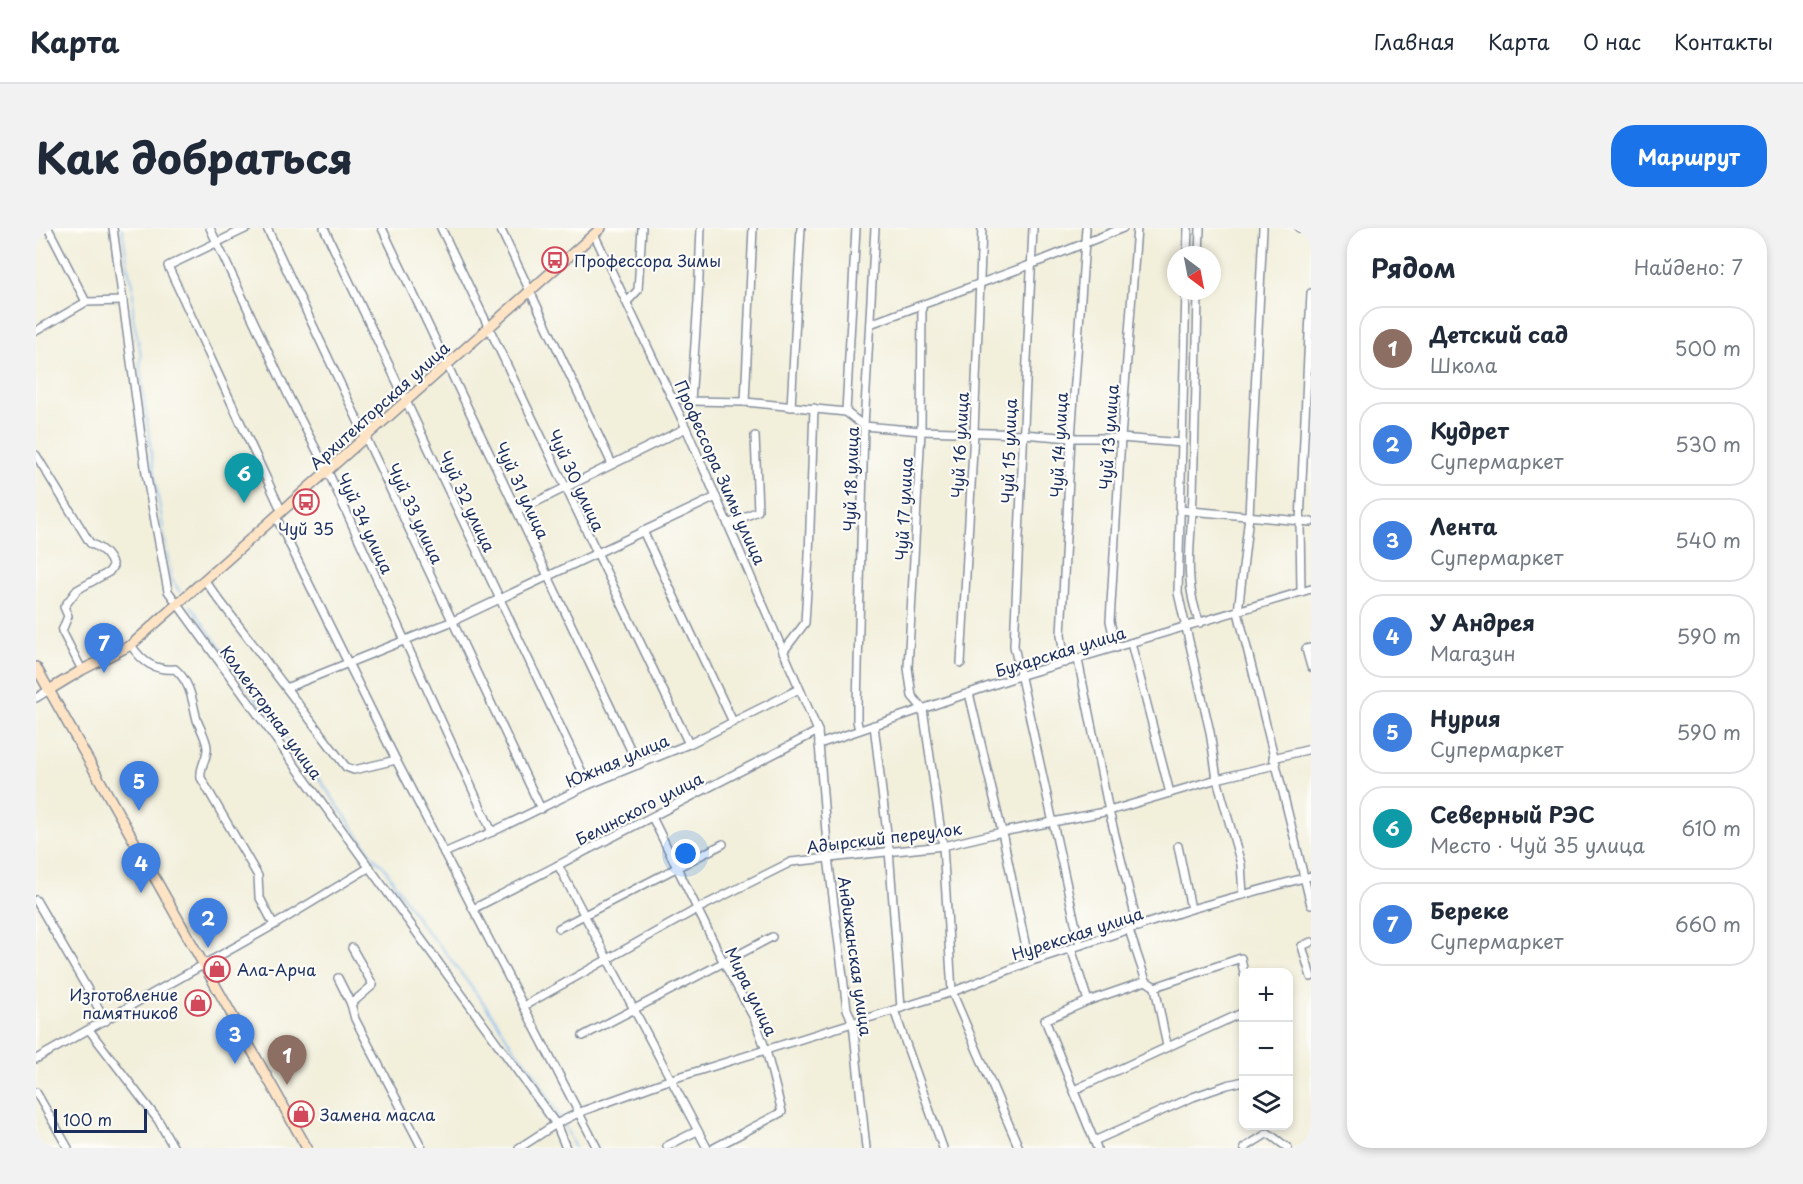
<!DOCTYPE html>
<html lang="ru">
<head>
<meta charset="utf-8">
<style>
	:root { --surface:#fff; --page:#f2f2f3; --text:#1f2937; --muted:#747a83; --line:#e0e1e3; --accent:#1a73e8 }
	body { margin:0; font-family:"Playpen Sans",sans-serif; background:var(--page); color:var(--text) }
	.controls { position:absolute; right:18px; bottom:18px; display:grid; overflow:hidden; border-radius:12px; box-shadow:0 3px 9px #0003 }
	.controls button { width:54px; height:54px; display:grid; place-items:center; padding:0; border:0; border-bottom:2px solid var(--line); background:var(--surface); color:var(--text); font:30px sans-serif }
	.compass { position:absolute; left:1131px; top:18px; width:54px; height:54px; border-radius:50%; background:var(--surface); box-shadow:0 3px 9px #0003; rotate:148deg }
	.scale { position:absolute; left:18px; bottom:15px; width:93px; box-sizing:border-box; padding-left:6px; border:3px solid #1b2f5e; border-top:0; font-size:16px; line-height:21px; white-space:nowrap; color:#1b2f5e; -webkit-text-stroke:4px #fdfcf7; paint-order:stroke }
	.you { position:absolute; left:650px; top:626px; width:21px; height:21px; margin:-15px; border:4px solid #fff; border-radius:50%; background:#1a73e8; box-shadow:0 0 0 9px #1a73e833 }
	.badge { display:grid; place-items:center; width:39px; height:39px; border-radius:50%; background:var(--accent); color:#fff; font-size:20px; font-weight:700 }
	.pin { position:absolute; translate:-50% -50px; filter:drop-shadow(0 2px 3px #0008) }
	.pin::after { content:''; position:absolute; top:32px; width:21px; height:18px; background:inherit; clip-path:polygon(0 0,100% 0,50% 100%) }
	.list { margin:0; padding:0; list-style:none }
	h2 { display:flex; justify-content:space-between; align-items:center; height:78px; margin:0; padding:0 24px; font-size:26px }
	h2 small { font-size:20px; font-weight:400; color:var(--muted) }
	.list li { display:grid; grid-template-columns:39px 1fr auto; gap:18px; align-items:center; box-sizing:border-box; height:84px; margin:0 12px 12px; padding:0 12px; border:2px solid var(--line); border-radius:24px }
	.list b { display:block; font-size:22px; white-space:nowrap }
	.list p { margin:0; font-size:20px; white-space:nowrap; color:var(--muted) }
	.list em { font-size:20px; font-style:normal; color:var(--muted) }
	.icon { flex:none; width:33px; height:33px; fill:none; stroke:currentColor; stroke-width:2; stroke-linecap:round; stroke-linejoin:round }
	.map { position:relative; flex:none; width:1275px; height:920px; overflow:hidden; border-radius:24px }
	header { display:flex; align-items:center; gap:36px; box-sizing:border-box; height:84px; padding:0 30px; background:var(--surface); border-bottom:2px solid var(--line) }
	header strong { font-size:28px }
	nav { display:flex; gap:33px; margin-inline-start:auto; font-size:21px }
	.intro { display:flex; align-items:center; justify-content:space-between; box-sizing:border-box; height:144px; padding:0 36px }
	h1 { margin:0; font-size:42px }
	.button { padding:15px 27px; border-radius:24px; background:var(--accent); color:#fff; font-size:21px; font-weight:700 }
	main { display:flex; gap:36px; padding:0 36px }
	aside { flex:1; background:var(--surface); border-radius:24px; box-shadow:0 3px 9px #0003 }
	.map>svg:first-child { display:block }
</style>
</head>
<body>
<header>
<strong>Карта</strong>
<nav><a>Главная</a><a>Карта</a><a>О нас</a><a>Контакты</a></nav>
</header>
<div class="intro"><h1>Как добраться</h1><a class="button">Маршрут</a></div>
<main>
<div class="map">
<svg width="1275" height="920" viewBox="0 0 1275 920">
	<rect width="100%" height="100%" fill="#fdfcf7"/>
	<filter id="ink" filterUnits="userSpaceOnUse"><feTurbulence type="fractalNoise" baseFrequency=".0167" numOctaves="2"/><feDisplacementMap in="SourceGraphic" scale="12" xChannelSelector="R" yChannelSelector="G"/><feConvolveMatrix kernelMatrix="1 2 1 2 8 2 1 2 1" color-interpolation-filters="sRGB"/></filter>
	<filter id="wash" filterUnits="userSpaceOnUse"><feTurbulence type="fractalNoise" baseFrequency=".008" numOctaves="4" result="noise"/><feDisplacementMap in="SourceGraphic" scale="24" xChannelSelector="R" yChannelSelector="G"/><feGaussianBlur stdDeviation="1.35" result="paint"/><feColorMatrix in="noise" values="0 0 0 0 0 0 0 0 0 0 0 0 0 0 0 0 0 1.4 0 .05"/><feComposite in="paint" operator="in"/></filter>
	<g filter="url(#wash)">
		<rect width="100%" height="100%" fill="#f2efdb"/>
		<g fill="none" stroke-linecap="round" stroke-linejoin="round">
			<g stroke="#81b8f1" stroke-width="1.5">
				<path d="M86,0L93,45L97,54V89L105,127L104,139L116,231L135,350L144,364"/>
				<path d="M155,378L223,475L284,552L336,627L348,639L386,698L406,720L460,792L476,818L500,847L524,890"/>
				<path d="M528,896L539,920"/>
			</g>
		</g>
	</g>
	<g filter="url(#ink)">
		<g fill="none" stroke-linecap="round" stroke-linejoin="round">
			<g stroke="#868f9c" stroke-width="10">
				<g id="street">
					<path d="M12,0L50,74"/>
					<path d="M77,0L110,245L132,363L520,896L530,920"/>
					<path d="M174,0L254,171L294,248L456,604"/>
					<path d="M211,0L132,38L246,284"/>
					<path d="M231,0L505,581"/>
					<path d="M288,0L552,557"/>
					<path d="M346,0L602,537"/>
					<path d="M405,0L653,516"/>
					<path d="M464,0L576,236"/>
					<path d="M997,0L978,418L1044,717"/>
					<path d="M1227,0L1213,288L1202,384L1275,677"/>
					<path d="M1263,0H1275"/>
					<path d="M558,6L650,200L782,503L792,629L811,781L817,795L830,920"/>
					<path d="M1151,27L1152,0"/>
					<path d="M1163,27L1164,0"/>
					<path d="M1150,63L1142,365L1174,504L1181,551L1205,636L1207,667"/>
					<path d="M1162,63C1161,130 1159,197 1157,264C1156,308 1146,354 1164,395"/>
					<path d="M591,74L602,62L606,0"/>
					<path d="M886,78L885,203L872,440L876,468L887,481L907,618L916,764L983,920"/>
					<path d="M834,96L994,37L1087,0"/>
					<path d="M0,103L50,74L87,73"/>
					<path d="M636,169L655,173L709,174L810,184L828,198L885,203L987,206L1035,210H1085L1146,215"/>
					<path d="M655,173L662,73L665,0"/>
					<path d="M709,174L717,0"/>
					<path d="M755,179L765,0"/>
					<path d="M810,184L820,0"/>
					<path d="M0,227L54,315C66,321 72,325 77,338L73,344L41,362L28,379L32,388L26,403L46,442"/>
					<path d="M1144,282L1275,294"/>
					<path d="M482,283L650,200"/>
					<path d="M240,289L360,532L561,920"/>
					<path d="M692,296L722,283L719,208"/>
					<path d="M607,303L697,494"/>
					<path d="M169,353L310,539L318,542L360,532"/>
					<path d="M1265,364L1264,294L1275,65"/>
					<path d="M1095,415L1134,565"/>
					<path d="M95,417C106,434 119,443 139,441C155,455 156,472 161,492C164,500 170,510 171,519C172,530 163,539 165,550L222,648L223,668L238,697"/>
					<path d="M1080,420L1074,393L1085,210L1101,0"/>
					<path d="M1275,420L1270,421L1275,439"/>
					<path d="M747,424L769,395L773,328L778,180"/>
					<path d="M1042,432L1073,583L1102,699"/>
					<path d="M925,435L938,204L946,0"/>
					<path d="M1029,435L1025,407L1035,210L1050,0"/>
					<path d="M250,460L417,393L680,269"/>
					<path d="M933,465L966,604L993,734"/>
					<path d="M0,470L13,462"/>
					<path d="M838,497L853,622L865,780"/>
					<path d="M823,502L821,493V479L828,198L839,0"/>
					<path d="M783,516L983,448L1275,361"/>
					<path d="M1237,530L1275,521"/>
					<path d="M616,589L687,733L718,790L730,822L746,884L678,920"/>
					<path d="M1142,618L1155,681"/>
					<path d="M408,625L456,604L552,557L653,516L763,461"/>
					<path d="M522,637L671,920"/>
					<path d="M0,672L70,793"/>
					<path d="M437,681L782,503"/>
					<path d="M523,700L687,616"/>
					<path d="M1093,702L1110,753"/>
					<path d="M1275,714L1266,718L1275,749"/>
					<path d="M1035,720L1052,773"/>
					<path d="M302,750L315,776L319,791L386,920"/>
					<path d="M315,776L337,757L316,720"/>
					<path d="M488,778L661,681L755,634L907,618L966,604L1073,583L1181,551L1239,537"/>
					<path d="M858,782L907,920"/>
					<path d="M54,803L122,892L138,920"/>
					<path d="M547,808L736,709"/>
					<path d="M1131,818L1119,759L1205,730L1208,746"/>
					<path d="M0,831L238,697L334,639"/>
					<path d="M1038,862L1208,784"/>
					<path d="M0,864L32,920"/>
					<path d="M1058,913L1157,869L1191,857L1208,853"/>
					<path d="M631,918L661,903"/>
					<path d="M483,920L520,896L544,884L633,852L916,764L993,734L1155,681L1275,648"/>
					<path d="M1061,920L1009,792L1052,773L1110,753L1119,759"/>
					<path d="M1208,920L1232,905L1252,920"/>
				</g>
			</g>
			<g stroke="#868f9c" stroke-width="12">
				<g id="secondary">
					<path d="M0,439L271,920"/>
					<path d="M13,462L46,442L95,417L565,0"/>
				</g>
			</g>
			<use href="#street" stroke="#fff" stroke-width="7"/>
			<use href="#secondary" stroke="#fee4c5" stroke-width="9"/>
		</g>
	</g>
	<defs>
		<g id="bus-ring" transform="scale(1.35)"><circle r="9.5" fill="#fdfcf7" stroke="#d1495b" stroke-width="1.5"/><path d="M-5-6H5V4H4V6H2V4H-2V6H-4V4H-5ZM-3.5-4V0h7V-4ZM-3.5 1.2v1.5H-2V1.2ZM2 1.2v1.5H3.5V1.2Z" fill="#d1495b"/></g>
		<g id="shop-ring" transform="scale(1.35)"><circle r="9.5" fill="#fdfcf7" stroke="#d1495b" stroke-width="1.5"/><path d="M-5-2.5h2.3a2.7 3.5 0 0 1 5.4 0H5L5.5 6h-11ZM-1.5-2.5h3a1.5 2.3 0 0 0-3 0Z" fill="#d1495b"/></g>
	</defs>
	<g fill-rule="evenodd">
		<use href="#bus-ring" x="519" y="32"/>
		<use href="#bus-ring" x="270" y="274"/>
		<use href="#shop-ring" x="181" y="741"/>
		<use href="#shop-ring" x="162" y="775"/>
		<use href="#shop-ring" x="265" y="886"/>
	</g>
	<g text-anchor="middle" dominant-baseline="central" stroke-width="4.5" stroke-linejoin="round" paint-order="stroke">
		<g font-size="16" fill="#1b2f5e" stroke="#fdfcf7" text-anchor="start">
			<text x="538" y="32">Профессора Зимы</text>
			<text x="270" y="300" text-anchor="middle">Чуй 35</text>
			<text x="201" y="741">Ала-Арча</text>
			<text x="142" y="766" text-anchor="end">Изготовление<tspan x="142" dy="18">памятников</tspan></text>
			<text x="284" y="886">Замена масла</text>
		</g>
		<g font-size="16" fill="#1b2f5e" stroke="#fdfcf7">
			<text transform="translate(343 177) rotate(-42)">Архитекторская улица</text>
			<text transform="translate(1072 209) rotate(-86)">Чуй 13 улица</text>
			<text transform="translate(923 217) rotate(-87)">Чуй 16 улица</text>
			<text transform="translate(1022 217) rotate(-87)">Чуй 14 улица</text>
			<text transform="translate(972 223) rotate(-88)">Чуй 15 улица</text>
			<text transform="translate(685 244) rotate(66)">Профессора Зимы улица</text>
			<text transform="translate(814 251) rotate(-88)">Чуй 18 улица</text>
			<text transform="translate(541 252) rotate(65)">Чуй 30 улица</text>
			<text transform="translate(487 262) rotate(65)">Чуй 31 улица</text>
			<text transform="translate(432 273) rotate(65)">Чуй 32 улица</text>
			<text transform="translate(867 281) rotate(-87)">Чуй 17 улица</text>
			<text transform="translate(380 285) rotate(65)">Чуй 33 улица</text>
			<text transform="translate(330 295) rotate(65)">Чуй 34 улица</text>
			<text transform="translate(1024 423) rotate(-17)">Бухарская улица</text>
			<text transform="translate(236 484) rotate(54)">Коллекторная улица</text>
			<text transform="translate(581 532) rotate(-23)">Южная улица</text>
			<text transform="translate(603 580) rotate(-27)">Белинского улица</text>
			<text transform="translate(848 609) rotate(-7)">Адырский переулок</text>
			<text transform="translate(1041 705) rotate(-18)">Нурекская улица</text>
			<text transform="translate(820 728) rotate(82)">Андижанская улица</text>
			<text transform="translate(716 763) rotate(64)">Мира улица</text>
		</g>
	</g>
</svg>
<div class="controls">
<button>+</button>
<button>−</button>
<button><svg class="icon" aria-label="layers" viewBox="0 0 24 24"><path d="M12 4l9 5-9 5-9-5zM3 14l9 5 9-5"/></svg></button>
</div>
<svg class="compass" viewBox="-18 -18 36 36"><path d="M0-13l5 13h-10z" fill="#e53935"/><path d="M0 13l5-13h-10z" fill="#747a83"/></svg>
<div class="scale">100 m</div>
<div class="you"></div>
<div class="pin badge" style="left:251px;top:857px;background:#8d6e63">1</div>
<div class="pin badge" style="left:172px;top:720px;background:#3f7fe0">2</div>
<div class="pin badge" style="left:199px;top:836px;background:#3f7fe0">3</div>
<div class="pin badge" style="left:105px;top:665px;background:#3f7fe0">4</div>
<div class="pin badge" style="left:103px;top:583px;background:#3f7fe0">5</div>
<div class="pin badge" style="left:208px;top:275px;background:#0f9aa8">6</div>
<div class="pin badge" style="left:68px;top:445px;background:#3f7fe0">7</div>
</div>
<aside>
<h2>Рядом<small>Найдено: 7</small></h2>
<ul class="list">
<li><span class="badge" style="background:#8d6e63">1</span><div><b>Детский сад</b><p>Школа</p></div><em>500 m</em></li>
<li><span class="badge" style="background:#3f7fe0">2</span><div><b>Кудрет</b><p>Супермаркет</p></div><em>530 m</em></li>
<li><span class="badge" style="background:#3f7fe0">3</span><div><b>Лента</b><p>Супермаркет</p></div><em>540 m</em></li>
<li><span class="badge" style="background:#3f7fe0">4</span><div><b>У Андрея</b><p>Магазин</p></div><em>590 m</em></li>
<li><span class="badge" style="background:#3f7fe0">5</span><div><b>Нурия</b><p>Супермаркет</p></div><em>590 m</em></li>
<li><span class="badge" style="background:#0f9aa8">6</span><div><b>Северный РЭС</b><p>Место · Чуй 35 улица</p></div><em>610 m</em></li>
<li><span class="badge" style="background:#3f7fe0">7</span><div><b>Береке</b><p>Супермаркет</p></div><em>660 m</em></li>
</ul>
</aside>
</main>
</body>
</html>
